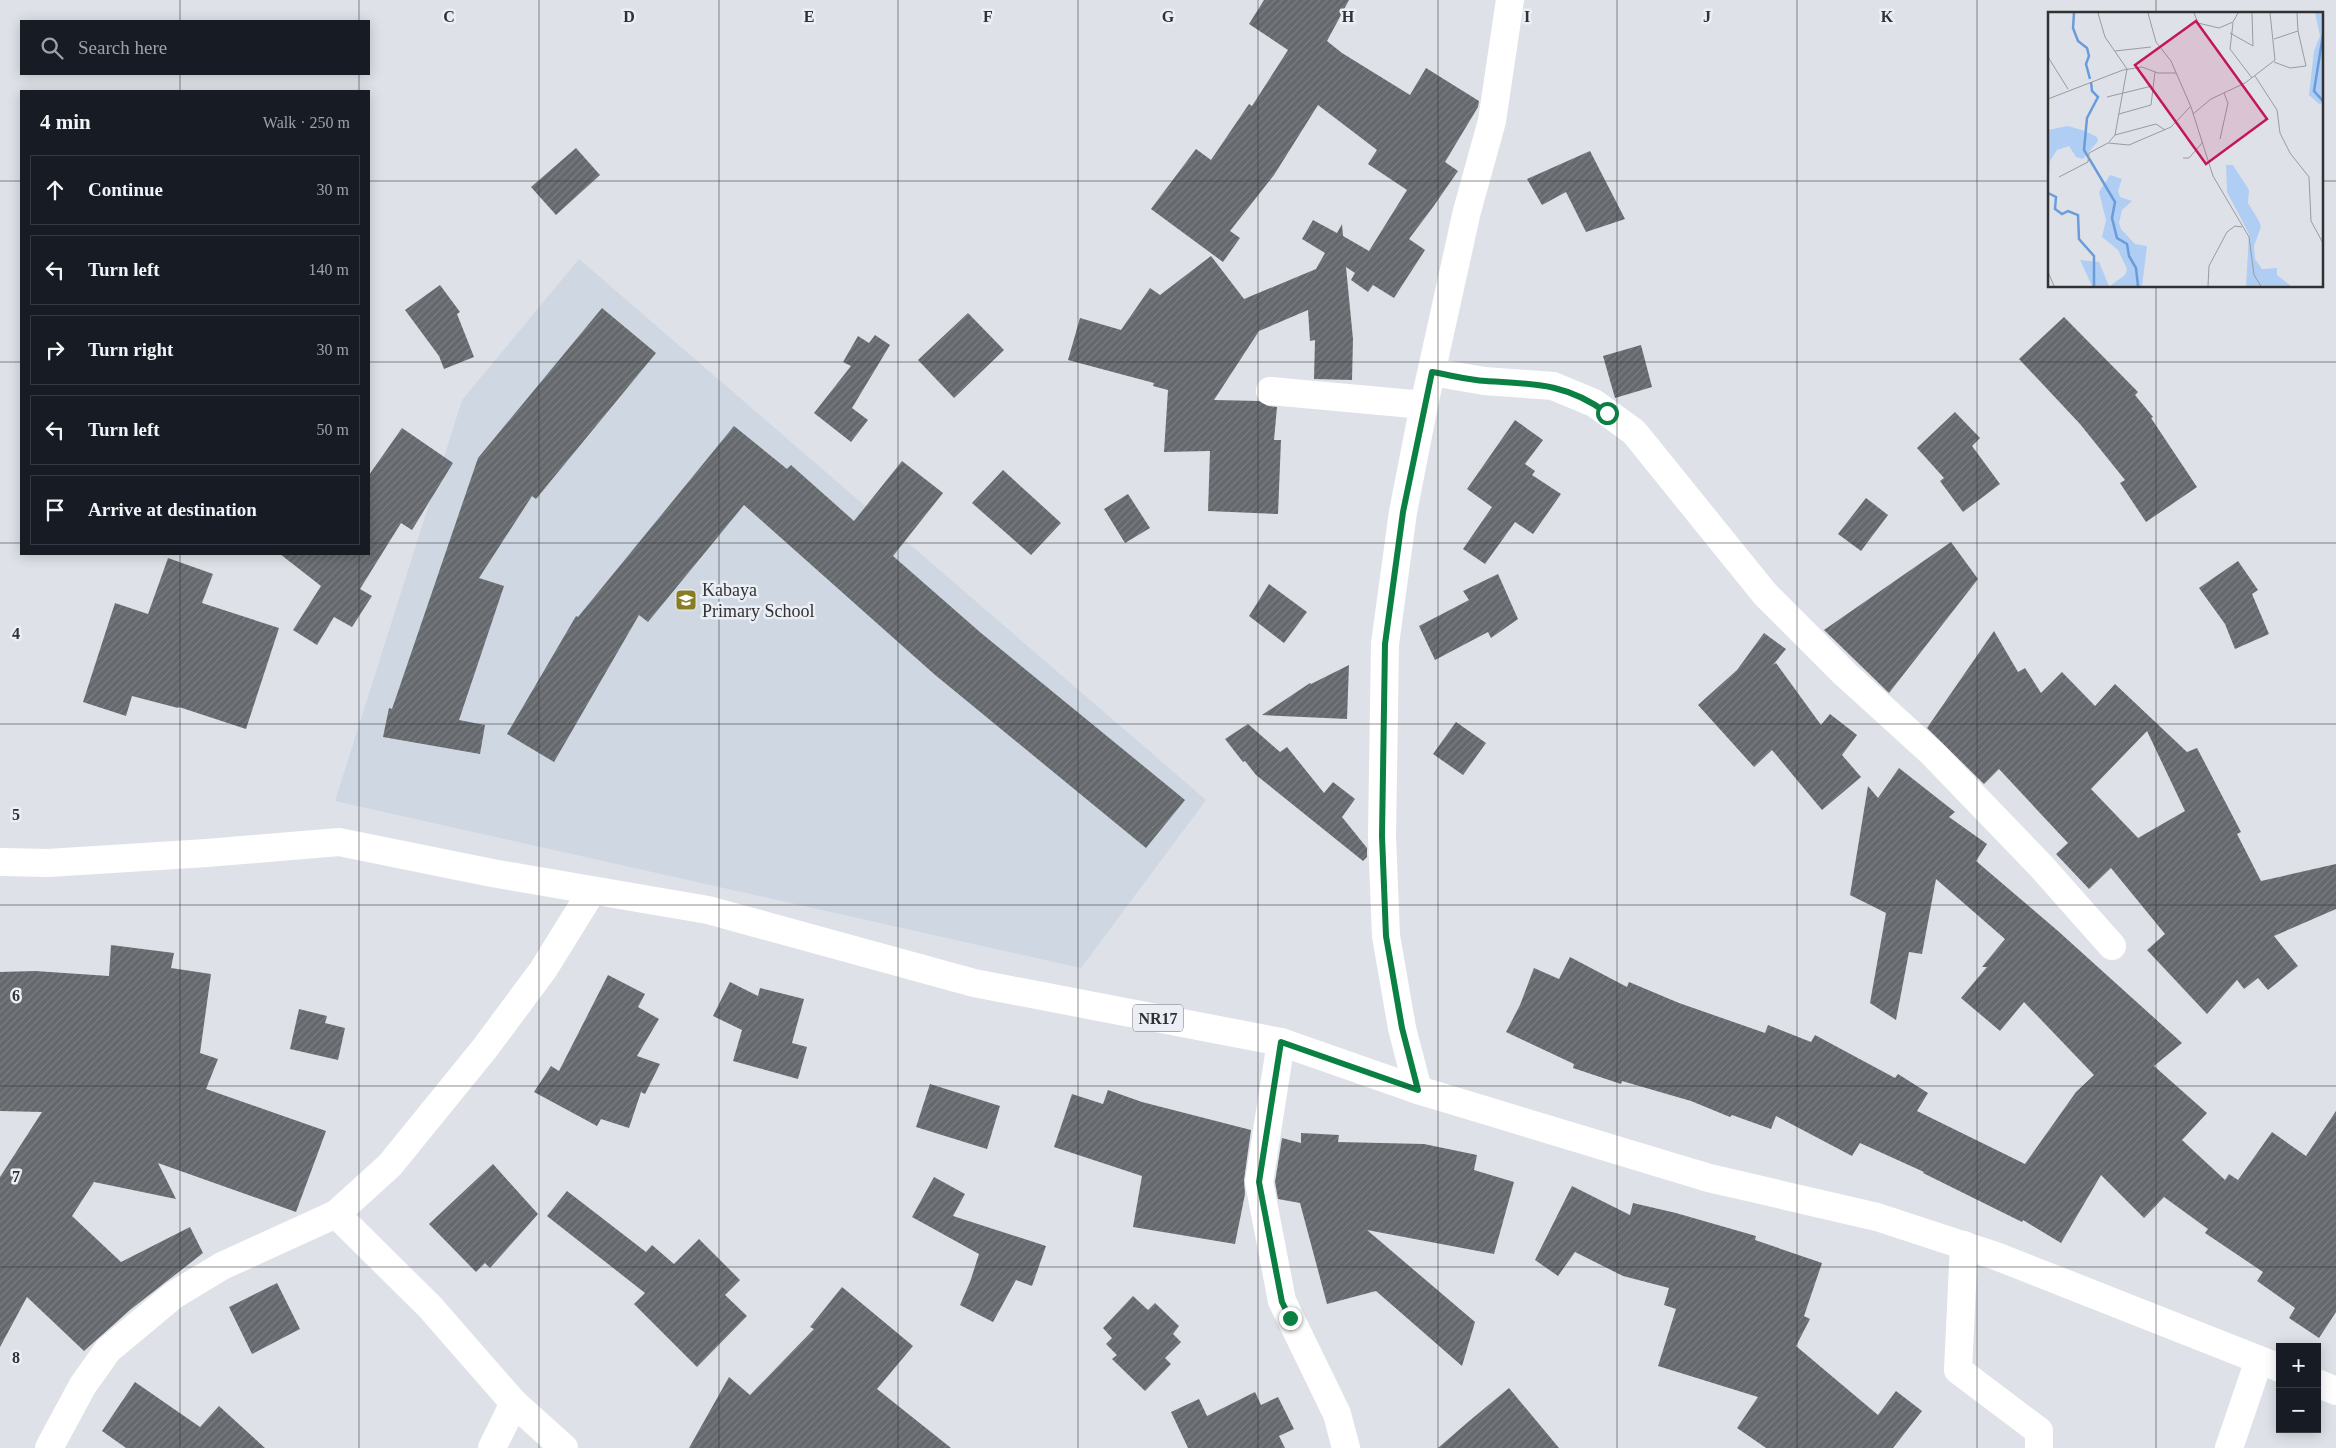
<!DOCTYPE html>
<html lang="en">
<head>
<meta charset="utf-8">
<style>
	:root { --surface:#171b24; --page:#20242c; --text:#f1f3f6; --muted:#9ea1a6; --line:#363941 }
	body { margin:0; font-family:"Times New Roman",serif; background:var(--page); color:var(--text) }
	.controls { position:absolute; right:15px; bottom:15px; display:grid; overflow:hidden; border-radius:0px; box-shadow:0 2px 12px #0003 }
	.controls button { width:45px; height:45px; display:grid; place-items:center; padding:0; border:0; border-bottom:1px solid var(--line); background:var(--surface); color:var(--text); font:25px sans-serif }
	.stop { position:absolute; width:15px; height:15px; margin:-11px; border:4px solid #0b8043; border-radius:50%; background:#fff }
	.stop.end { background:#0b8043; border-color:#fff; box-shadow:0 1px 5px #0008 }
	.list { margin:0; padding:0; list-style:none }
	h2 { display:flex; justify-content:space-between; align-items:center; height:65px; margin:0; padding:0 20px; font-size:21px }
	h2 small { font-size:16px; font-weight:400; color:var(--muted) }
	.list li { display:grid; grid-template-columns:32px 1fr auto; gap:15px; align-items:center; box-sizing:border-box; height:70px; margin:0 10px 10px; padding:0 10px; border:1px solid var(--line); border-radius:0px }
	.list b { display:block; font-size:19px; white-space:nowrap }
	.list em { font-size:16px; font-style:normal; color:var(--muted) }
	.icon { flex:none; width:28px; height:28px; fill:none; stroke:currentColor; stroke-width:2; stroke-linecap:round; stroke-linejoin:round }
	.map { position:relative; flex:none; width:2336px; height:1448px; overflow:hidden }
	.search { position:absolute; background:var(--surface); box-shadow:0 2px 12px #0003; left:20px; top:20px; width:350px; height:55px; display:flex; align-items:center; gap:12px; box-sizing:border-box; padding:0 18px; border-radius:0px; color:var(--muted); font-size:19px }
	.panel { position:absolute; background:var(--surface); box-shadow:0 2px 12px #0003; left:20px; top:90px; width:350px; height:465px; border-radius:0px }
	.map>svg:first-child { display:block }
</style>
</head>
<body>
<div class="map">
<svg width="2336" height="1448" viewBox="0 0 2336 1448">
	<defs>
		<pattern id="building-hatch" width="6" height="6" patternUnits="userSpaceOnUse" patternTransform="scale(1.25)"><rect width="6" height="6" fill="#65696d"/><path d="M-1 1l2-2M0 6l6-6M5 7l2-2" fill="none" stroke="#7c7f82"/></pattern>
	</defs>
	<rect width="100%" height="100%" fill="#dee2e8"/>
	<path fill="#ced7e2" d="M579,259L1206,800L1081,968L335,801L462,400Z"/>
	<g fill="url(#building-hatch)" fill-rule="evenodd">
		<path d="M1264,0H1349L1327,41L1342,53L1410,95L1426,68L1479,101L1478,107L1445,162L1458,171L1433,207L1409,239L1425,250L1394,298L1373,285L1368,292L1351,280L1355,273L1346,267L1353,339L1352,380L1314,379L1315,340L1310,341L1308,310L1259,331L1214,400L1259,401L1268,406L1277,407L1274,440H1281L1278,514L1208,511L1210,451L1164,452L1168,390L1153,386L1154,383L1068,360L1080,318L1121,330L1150,288L1160,295L1211,256L1244,299L1316,269L1325,253L1302,239L1313,220L1337,233L1342,224L1343,236L1369,251L1407,190L1368,164L1377,150L1318,105L1274,175L1230,231L1240,238L1223,262L1151,209L1196,149L1211,160L1249,104L1252,106L1288,50L1249,24Z"/>
		<path d="M576,148L600,175L556,215L531,187Z"/>
		<path d="M1590,151L1625,219L1586,232L1566,192L1542,205L1527,179Z"/>
		<path d="M440,285L460,312L457,314L474,357L444,369L439,356L405,310Z"/>
		<path d="M602,308L656,353L536,499L532,496L479,578L504,586L459,720L485,725L480,754L383,737L389,708L392,709L478,458Z"/>
		<path d="M968,313L1004,350L954,398L918,360Z"/>
		<path d="M2064,317L2138,392L2135,395L2153,417L2151,418L2197,487L2146,522L2120,483L2125,480L2080,424L2019,359Z"/>
		<path d="M875,335L890,345L852,408L868,420L851,442L814,413L851,366L843,362L858,336L869,343Z"/>
		<path d="M1641,345L1652,387L1615,398L1603,356Z"/>
		<path d="M1955,412L1980,438L1972,446L2000,484L1963,512L1940,481L1944,478L1917,448Z"/>
		<path d="M1515,420L1543,440L1525,464L1535,471L1532,475L1561,494L1533,534L1515,522L1485,564L1463,549L1492,507L1467,489Z"/>
		<path d="M734,426L787,469L791,465L854,521L902,461L943,493L893,556L981,633L1185,800L1146,848L934,674L744,505L648,622L639,615L554,762L507,734L576,616L578,617Z"/>
		<path d="M402,428L453,463L412,530L401,523L360,589L372,596L352,627L334,617L317,645L293,630L321,586L280,554H369V475Z"/>
		<path d="M1003,470L1061,523L1031,555L972,503Z"/>
		<path d="M1128,494L1150,528L1125,543L1104,509Z"/>
		<path d="M1866,498L1888,515L1861,551L1838,534Z"/>
		<path d="M1951,542L1978,579L1889,693L1824,630Z"/>
		<path d="M168,558L213,574L202,603L279,628L246,729L179,707L178,708L132,696L126,716L83,702L115,603L148,614Z"/>
		<path d="M2238,561L2258,590L2252,594L2269,634L2235,649L2225,624L2199,588Z"/>
		<path d="M1498,574L1518,619L1491,638L1488,632L1435,660L1419,626L1469,600L1463,591Z"/>
		<path d="M1269,584L1307,612L1284,643L1249,616Z"/>
		<path d="M1994,631L2018,672L2025,668L2041,693L2062,672L2095,706L2115,684L2187,752L2197,748L2241,832L2237,834L2261,881L2336,864V909L2274,936L2298,966L2268,990L2258,978L2244,989L2237,980L2207,1014L2147,950L2165,934L2111,868L2089,889L2056,854L2068,843L1999,769L1984,784L1927,728ZM2147,731L2185,811L2138,838L2091,789Z"/>
		<path d="M1764,633L1786,649L1773,665L1776,663L1821,725L1830,714L1857,735L1842,755L1861,777L1822,810L1772,750L1754,767L1698,705L1737,670Z"/>
		<path d="M1349,665L1347,719L1262,715L1310,683L1311,684Z"/>
		<path d="M1456,722L1486,743L1463,775L1433,754Z"/>
		<path d="M1248,724L1280,752L1287,747L1324,793L1333,782L1355,799L1342,817L1367,848V857L1363,861L1256,775L1245,761L1243,762L1225,739Z"/>
		<path d="M1899,768L1955,812L1949,817L1987,844L1976,861L2058,931L2182,1043L2154,1066L2207,1113L2182,1140L2225,1180L2229,1174L2238,1180L2272,1132L2306,1156L2336,1111V1312L2319,1338L2289,1318L2295,1308L2257,1281L2263,1272L2205,1233L2208,1229L2164,1197L2144,1218L2101,1175L2061,1243L2023,1220L2022,1222L1923,1173L1924,1172L1860,1143L1852,1156L1776,1116L1771,1129L1732,1115L1730,1117L1691,1101L1622,1081L1621,1084L1573,1068L1574,1064L1506,1032L1520,1005L1534,968L1559,979L1570,957L1627,987L1629,982L1679,1003L1765,1033L1768,1025L1811,1042L1815,1035L1895,1078L1898,1074L1928,1093L1917,1111L2025,1164L2076,1092L2094,1075L2024,1002L2000,1031L1961,998L1987,967H1982L2005,939L1936,879L1922,954L1909,952L1896,1020L1870,1003L1886,913L1850,895L1868,786L1878,798Z"/>
		<path d="M111,945L174,953L171,968L211,974L200,1053L218,1059L206,1089L326,1131L296,1212L158,1163L176,1199L94,1182L72,1216L121,1262L190,1227L203,1253L130,1310L84,1351L27,1297L0,1347V1177L42,1112L0,1111V972L35,971L109,976Z"/>
		<path d="M608,975L645,994L638,1007L659,1019L637,1056L660,1064L645,1094L641,1092L629,1128L601,1119L597,1126L534,1092L551,1066L559,1071Z"/>
		<path d="M730,982L758,996L760,988L804,999L792,1043L807,1047L798,1079L733,1061L742,1030L713,1016Z"/>
		<path d="M299,1009L327,1016L325,1023L345,1028L338,1060L290,1049Z"/>
		<path d="M930,1084L1000,1106L987,1149L916,1127Z"/>
		<path d="M1108,1090L1142,1102L1251,1130L1244,1180L1245,1194L1235,1244L1133,1227L1142,1176L1054,1147L1072,1094L1103,1104Z"/>
		<path d="M1301,1133L1339,1135L1338,1142L1424,1144L1477,1155L1474,1170L1514,1182L1494,1254L1367,1230L1475,1322L1462,1366L1376,1291L1327,1304L1300,1203L1278,1199L1275,1182L1282,1138L1301,1143Z"/>
		<path d="M493,1164L538,1214L490,1268L485,1263L476,1272L429,1224Z"/>
		<path d="M934,1177L965,1194L953,1216L1046,1246L1032,1286L1016,1280L993,1322L960,1305L970,1282L979,1254L912,1217Z"/>
		<path d="M1572,1186L1630,1215L1633,1203L1676,1213L1756,1236L1755,1240L1822,1263L1804,1316L1810,1319L1796,1346L1878,1415L1896,1391L1922,1411L1893,1448H1766L1737,1428L1758,1397L1658,1366L1676,1309L1664,1305L1669,1288L1623,1276L1575,1252L1558,1276L1535,1260Z"/>
		<path d="M567,1191L646,1252L652,1245L674,1264L699,1239L740,1280L725,1295L747,1316L697,1367L634,1304L645,1293L547,1216Z"/>
		<path d="M277,1283L300,1329L252,1354L229,1307Z"/>
		<path d="M842,1287L913,1346L877,1389L951,1448H689L729,1377L750,1395L814,1329L810,1327Z"/>
		<path d="M1133,1296L1148,1310L1155,1303L1179,1326L1173,1334L1181,1342L1165,1358L1171,1364L1145,1391L1112,1359L1117,1355L1106,1344L1112,1338L1103,1328Z"/>
		<path d="M135,1382L200,1427L219,1406L265,1448H126L102,1431Z"/>
		<path d="M1509,1388L1559,1448H1438L1468,1422Z"/>
		<path d="M1255,1392L1261,1405L1278,1397L1294,1429L1279,1436L1285,1448H1188L1171,1412L1199,1399L1207,1416Z"/>
	</g>
	<g fill="none" stroke-linecap="round" stroke-linejoin="round">
		<g stroke="#fff" stroke-width="28">
			<path d="M1432,372L1484,381L1553,386L1594,403L1634,432L1765,594L1845,674L1932,753L2041,866L2112,946"/>
			<path d="M1270,391L1424,405"/>
			<path d="M1281,1042L1259,1182L1282,1301L1337,1414L1346,1448"/>
			<path d="M1418,1090L1402,1028L1386,936L1382,836L1385,644L1403,512L1424,405L1467,211L1492,121L1510,0"/>
			<path d="M336,1214L430,1307L514,1403L564,1448"/>
			<path d="M1964,1245L1958,1370L2039,1431V1448"/>
			<path d="M49,1448L83,1385L108,1350L174,1295L222,1266L336,1214L390,1165L485,1048L543,970L592,891"/>
			<path d="M492,1448L514,1403"/>
			<path d="M2229,1448L2259,1360"/>
		</g>
		<g stroke="#fff" stroke-width="28">
			<path d="M0,862L48,863L207,853L339,842L492,873L708,910L974,983L1281,1042L1418,1090L1709,1178L1877,1217L1996,1256L2280,1368"/>
			<path d="M2317,1383L2336,1391"/>
		</g>
	</g>
	<g fill="none" stroke-linecap="round" stroke-linejoin="round">
		<path stroke="#0b8043" stroke-width="6" d="M1290,1318L1282,1302L1259,1182L1281,1042L1418,1090L1402,1028L1386,936L1382,836L1385,644L1403,512L1432,372C1450,375 1468,380 1486,381C1534,384 1566,383 1607,413"/>
	</g>
	<path fill="none" stroke="#303133" stroke-width="1" stroke-opacity="0.55" d="M180,0V21M359,0V21M539,0V1448M719,0V1448M898,0V1448M1078,0V1448M1258,0V1448M1438,0V1448M1617,0V1448M1797,0V1448M1977,0V1448M2156,0V14M180,74V91M359,74V91M0,181H21M369,181H2050M2322,181H2336M2156,286V1448M0,362H21M369,362H2336M0,543H21M369,543H2336M180,554V1448M359,554V1448M0,724H2336M0,905H2336M0,1086H2336M0,1267H2336"/>
	<defs>
		<g id="school-square" transform="scale(1.125)"><rect x="-9" y="-9" width="18" height="18" rx="4" fill="#887d24" stroke="#ebeff5"/><path d="M0-5L7-2L0 1L-7-2ZM-4 1L0 2.5L4 1V4Q0 6-4 4Z" fill="#fff"/></g>
	</defs>
	<g fill-rule="evenodd">
		<use href="#school-square" x="686" y="600"/>
	</g>
	<g text-anchor="middle" dominant-baseline="central" stroke-width="5" stroke-linejoin="round" paint-order="stroke">
		<rect fill="#ebeff5" stroke="#686a6d" stroke-width="1" x="1133" y="1004.5" width="50" height="27" rx="4"/>
		<g font-size="16" font-weight="bold" fill="#303133">
			<text x="1158" y="1018">NR17</text>
		</g>
		<g font-size="18" fill="#303133" stroke="#ebeff5" text-anchor="start">
			<text x="702" y="590">Kabaya<tspan x="702" dy="21">Primary School</tspan></text>
		</g>
	</g>
	<g transform="translate(2048 12)">
		<rect width="275" height="275" fill="#dee2e8"/>
		<path d="M267,1H275V91L271,92L261,83L266,39L272,24ZM20,114L37,119L49,125L50,129L35,147L28,145L21,134L9,138L2,149L0,177V118ZM178,153H185L201,178L200,191L211,209L213,215L206,234L207,247L214,257L229,256V263L243,274H198L201,222L179,180ZM62,163L74,167L70,179L72,185L84,189L74,198L71,211L73,217L87,232L99,234L94,274H62L77,263L79,257L70,238L54,225L58,208L51,180ZM32,248L51,250L61,274H44Z" fill="#b0cdf3"/>
		<path fill="none" stroke="#6a9cdb" stroke-width="2.5" d="M26,1L25,16L30,29L39,36L41,44L38,52L42,67M275,23L266,79L275,89M43,70L44,79L50,85L39,106L36,138L67,190L64,206L69,226L79,232L81,244L88,256L90,274M0,181L8,185L7,197L14,202L20,199L30,203L31,227L46,244V274"/>
		<path fill="none" stroke="#989ba0" stroke-width="1" d="M50,1L57,25L79,57L67,123L61,130M100,1L108,30L123,49L143,95L165,164L201,225L206,263L213,274M146,1L150,11L171,16L185,10L190,1M249,1L250,19M185,11L182,37L204,66M182,21L205,34L204,1M67,39L103,35M0,45L20,77M226,50L242,56L258,54L250,19L226,27M207,64L229,98L232,121L242,141L261,165L263,209L275,231M59,85L104,74M0,87L75,58L94,55L110,61H128M71,102L103,93L107,60M145,102L163,87L197,71L227,48L222,1M67,123L108,112L117,118M172,127L180,91L176,81M135,146H141L155,130M11,165L40,150L41,141L60,131L81,133L123,115L142,95M0,260L6,274M160,274L161,254L179,220L187,214L194,215"/>
		<path fill="#c2185b" fill-opacity="0.15" stroke="#c2185b" stroke-width="2.5" d="M148,9L219,107L158,152L87,53Z"/>
		<rect width="275" height="275" fill="none" stroke="#303133" stroke-width="2.5"/>
	</g>
	<g font-size="16" text-anchor="middle" font-weight="bold" fill="#303133" stroke="#ebeff5" stroke-width="5" stroke-linejoin="round" paint-order="stroke">
		<text x="449" y="22">C</text>
		<text x="629" y="22">D</text>
		<text x="809" y="22">E</text>
		<text x="988" y="22">F</text>
		<text x="1168" y="22">G</text>
		<text x="1348" y="22">H</text>
		<text x="1527" y="22">I</text>
		<text x="1707" y="22">J</text>
		<text x="1887" y="22">K</text>
		<text x="16" y="639">4</text>
		<text x="16" y="820">5</text>
		<text x="16" y="1001">6</text>
		<text x="16" y="1182">7</text>
		<text x="16" y="1363">8</text>
	</g>
</svg>
<div class="controls">
<button>+</button>
<button>−</button>
</div>
<div class="stop" style="left:1607px;top:413px"></div>
<div class="stop end" style="left:1290px;top:1318px"></div>
<div class="search"><svg class="icon" aria-label="search" viewBox="0 0 24 24"><circle cx="10" cy="10" r="6"/><path d="M15 15l6 6"/></svg>Search here</div>
<section class="panel">
<h2>4 min<small>Walk · 250 m</small></h2>
<ul class="list">
<li><svg class="icon" aria-label="ahead" viewBox="0 0 24 24"><path d="M12 20V5M6 11l6-6 6 6"/></svg><div><b>Continue</b></div><em>30 m</em></li>
<li><svg class="icon" aria-label="left" viewBox="0 0 24 24"><path d="M17 20v-9H6M10 6l-5 5 5 5"/></svg><div><b>Turn left</b></div><em>140 m</em></li>
<li><svg class="icon" aria-label="right" viewBox="0 0 24 24"><path d="M7 20v-9h11M14 6l5 5-5 5"/></svg><div><b>Turn right</b></div><em>30 m</em></li>
<li><svg class="icon" aria-label="left" viewBox="0 0 24 24"><path d="M17 20v-9H6M10 6l-5 5 5 5"/></svg><div><b>Turn left</b></div><em>50 m</em></li>
<li><svg class="icon" aria-label="arrive" viewBox="0 0 24 24"><path d="M6 21V4h12l-3 4 3 4H6"/></svg><div><b>Arrive at destination</b></div></li>
</ul>
</section>
</div>
</body>
</html>
